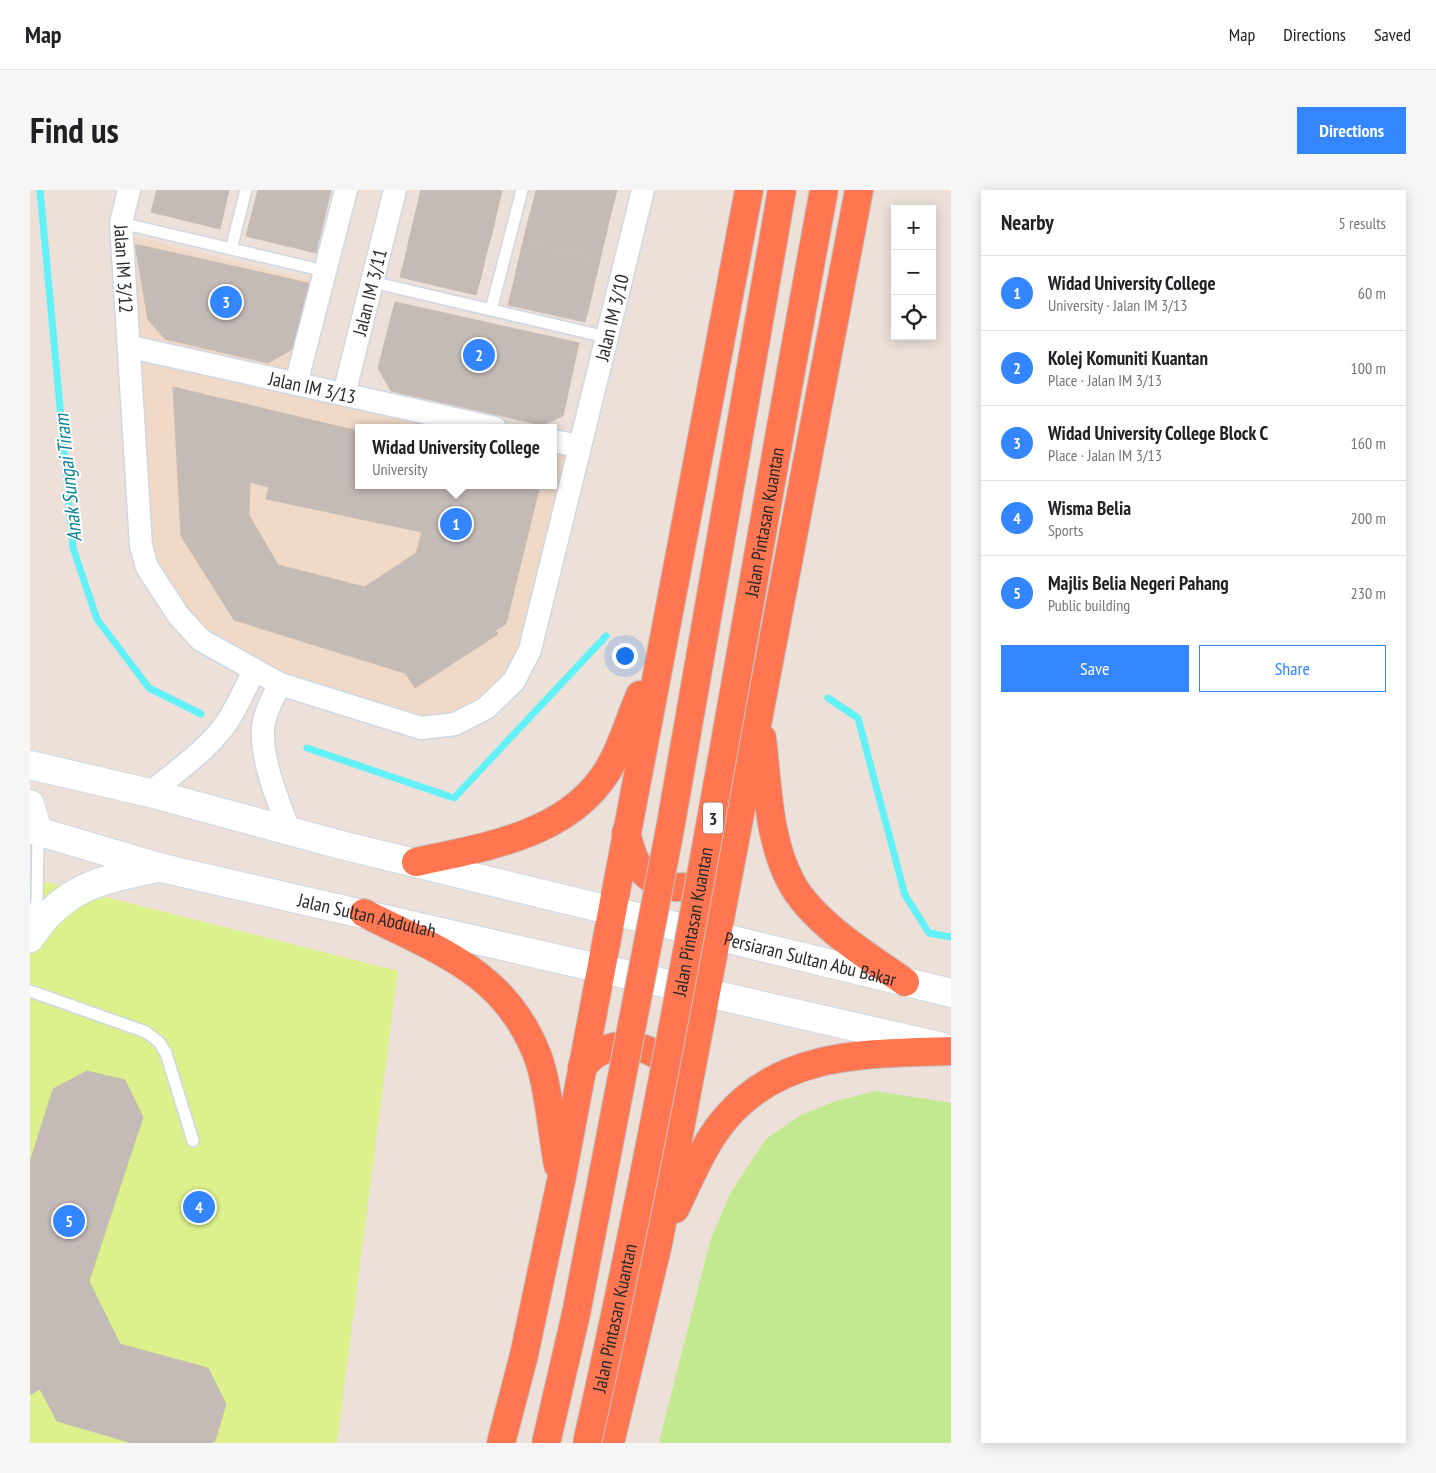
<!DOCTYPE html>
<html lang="en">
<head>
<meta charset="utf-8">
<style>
	:root { --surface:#fff; --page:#f6f6f6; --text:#202124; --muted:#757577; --line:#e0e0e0; --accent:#3386ff }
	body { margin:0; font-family:"PT Sans Narrow",sans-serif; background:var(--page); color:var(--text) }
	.controls { position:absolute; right:15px; top:15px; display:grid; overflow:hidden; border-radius:0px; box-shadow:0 2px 12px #0003 }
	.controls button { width:45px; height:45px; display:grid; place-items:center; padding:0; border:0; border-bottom:1px solid var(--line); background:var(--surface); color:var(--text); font:25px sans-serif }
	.you { position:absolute; left:594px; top:465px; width:18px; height:18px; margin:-12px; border:4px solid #fff; border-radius:50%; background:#1a73e8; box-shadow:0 0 0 8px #1a73e833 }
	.badge { display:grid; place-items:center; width:32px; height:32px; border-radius:50%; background:var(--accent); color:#fff; font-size:16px; font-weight:700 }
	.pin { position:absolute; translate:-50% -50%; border:2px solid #fff; box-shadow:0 1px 5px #0006 }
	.popup { position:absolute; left:325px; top:234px; width:202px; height:65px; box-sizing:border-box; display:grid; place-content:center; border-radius:0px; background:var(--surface); filter:drop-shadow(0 1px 4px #0005); font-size:16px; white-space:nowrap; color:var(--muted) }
	.popup b { font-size:19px; color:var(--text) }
	.popup::after { content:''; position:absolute; left:50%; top:100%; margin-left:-10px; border:10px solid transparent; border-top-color:var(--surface) }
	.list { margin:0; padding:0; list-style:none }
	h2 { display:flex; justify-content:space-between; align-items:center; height:65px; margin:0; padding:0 20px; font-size:21px }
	h2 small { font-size:16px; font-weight:400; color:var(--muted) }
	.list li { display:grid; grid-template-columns:32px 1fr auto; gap:15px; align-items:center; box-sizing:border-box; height:75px; padding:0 20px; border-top:1px solid var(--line) }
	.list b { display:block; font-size:19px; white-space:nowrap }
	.list p { margin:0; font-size:16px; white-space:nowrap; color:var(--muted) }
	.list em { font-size:16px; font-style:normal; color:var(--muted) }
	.actions { display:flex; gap:10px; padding:15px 20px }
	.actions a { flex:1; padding:11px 0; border:1px solid var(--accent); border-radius:0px; text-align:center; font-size:18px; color:var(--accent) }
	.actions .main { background:var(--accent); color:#fff }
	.icon { flex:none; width:28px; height:28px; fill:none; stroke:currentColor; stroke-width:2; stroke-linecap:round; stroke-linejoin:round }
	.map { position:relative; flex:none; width:921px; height:1253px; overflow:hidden; border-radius:0px }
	header { display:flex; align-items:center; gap:30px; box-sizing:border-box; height:70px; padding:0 25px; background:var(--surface); border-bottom:1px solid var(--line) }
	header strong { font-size:24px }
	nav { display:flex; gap:28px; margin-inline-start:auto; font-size:18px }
	.intro { display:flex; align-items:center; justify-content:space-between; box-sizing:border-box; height:120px; padding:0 30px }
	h1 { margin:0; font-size:35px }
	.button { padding:12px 22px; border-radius:0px; background:var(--accent); color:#fff; font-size:18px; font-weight:700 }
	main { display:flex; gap:30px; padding:0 30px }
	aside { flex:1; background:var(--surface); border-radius:0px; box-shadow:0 2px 12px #0003 }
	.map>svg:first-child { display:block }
</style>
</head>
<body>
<header>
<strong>Map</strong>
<nav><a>Map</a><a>Directions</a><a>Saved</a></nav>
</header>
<div class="intro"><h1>Find us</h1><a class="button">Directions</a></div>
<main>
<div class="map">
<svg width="921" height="1253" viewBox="0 0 921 1253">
	<rect width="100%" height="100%" fill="#ece0d9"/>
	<path fill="#f0d9c7" d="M80,40L291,93L265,196L453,238H328V295H524V253L544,258L498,462L423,536L221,482L168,462L150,443L109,358Z"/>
	<path fill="#c2e890" d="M845,901L921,913V1253H629L680,1051L701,1002L736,949L771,925L806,911Z"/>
	<path fill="#dcf08b" d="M0,688L368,781L307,1253H0Z"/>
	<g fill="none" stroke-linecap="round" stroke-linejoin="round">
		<g stroke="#63f1f8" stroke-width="7">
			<path d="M10,0L43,358L67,429L119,498L171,524"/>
			<path d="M798,508L828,528L875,705L899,743L921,747"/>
			<path d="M277,558L424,608L576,446"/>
		</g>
	</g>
	<g fill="#c4bab6" stroke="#c8bcb3" fill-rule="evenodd">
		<path d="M127,0H199L190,39L121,22Z"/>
		<path d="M228,0H301L286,63L216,46Z"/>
		<path d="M391,0H468L472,1L467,22L390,4Z"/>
		<path d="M506,0H587L580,27L504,10Z"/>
		<path d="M390,4L467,22L462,43L385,25Z"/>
		<path d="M504,10L580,27L575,49L498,31Z"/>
		<path d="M385,25L462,43L456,65L380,46Z"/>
		<path d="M498,31L575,49L570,70L493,52Z"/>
		<path d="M380,46L456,65L451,87L375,68Z"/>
		<path d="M493,52L570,70L565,91L488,73Z"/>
		<path d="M105,54L282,94L266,157L238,173L135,149L118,130Z"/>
		<path d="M375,68L451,87L446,105L370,87Z"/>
		<path d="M488,73L565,91L560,113L483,95Z"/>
		<path d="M483,95L560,113L555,132L478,115Z"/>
		<path d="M365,112L549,153L533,226L512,235L361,201L348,178Z"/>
		<path d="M143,197L328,241V295H510L476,434L387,487L204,430L151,346ZM220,292L239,297L236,309L392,342L374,407L248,375L219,325Z"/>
		<path d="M406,350L468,444L385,498L324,404Z"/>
		<path d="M57,881L95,890L113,927L59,1091L90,1154L178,1178L196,1214L185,1251L181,1253H102L27,1231L10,1199L0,1205V972L23,899Z"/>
	</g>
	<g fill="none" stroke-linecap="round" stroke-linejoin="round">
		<g stroke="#ced7e3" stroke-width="14">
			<g id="lane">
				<path d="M91,33L295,81"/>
				<path d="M201,59L216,0"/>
				<path d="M342,92L576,147"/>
				<path d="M461,120L492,0"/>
				<path d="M2,731L7,711L8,641"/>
				<path d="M0,801L116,842L129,852L136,863L163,951"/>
			</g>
		</g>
		<g stroke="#ced7e3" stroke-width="25">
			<g id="street">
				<path id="s1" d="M99,0L91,33L111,356L117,377L148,425L171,450L250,494L391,538L425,534L456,518L484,491L500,460L613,0"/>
				<path id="s2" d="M101,157L465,238"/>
				<path d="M266,194L316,0"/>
				<path id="s3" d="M314,204L365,0"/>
				<path d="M524,251L549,256"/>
				<path d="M250,494C243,507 235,522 233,537C231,572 248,609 259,641"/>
				<path d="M120,603C145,582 175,562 195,535C207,518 215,499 224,480"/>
			</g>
		</g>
		<g stroke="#ced7e3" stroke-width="30">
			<g id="secondary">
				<path id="s4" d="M0,575L120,603L311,655L921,803"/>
				<path d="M0,614L8,641"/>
				<path id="s5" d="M0,639L132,678L913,857"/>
				<path d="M0,748C34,696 71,690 128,678"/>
			</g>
		</g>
		<g stroke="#c3c3c3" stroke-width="30">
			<g id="highway">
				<path d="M732,548C738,596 738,649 761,692C782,732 839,767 875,792"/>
				<path d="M596,643C599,652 601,663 606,672C625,703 662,704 689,683"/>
				<path d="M386,672C459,656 547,644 584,569C594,549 601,526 610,505"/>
				<path d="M334,723C409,761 478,783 509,870C519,899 522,944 528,975"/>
				<path d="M552,877C556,873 561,867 566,864C597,845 634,860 649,890"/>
				<path d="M645,1019C660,989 673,955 695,929C753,860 839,864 921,861"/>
				<path d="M471,1253L494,1165L531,991L719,0"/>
				<path d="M580,1253L628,1054L829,0"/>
			</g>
		</g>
		<use href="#lane" stroke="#fff" stroke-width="11"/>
		<use href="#street" stroke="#fff" stroke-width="22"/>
		<use href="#secondary" stroke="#fff" stroke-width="28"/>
		<use href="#highway" stroke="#ff7651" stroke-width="28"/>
		<g stroke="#c3c3c3" stroke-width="30" stroke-linecap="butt">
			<g id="highway-bridge">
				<path d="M516,1253L546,1124L640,639L752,0"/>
				<path id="s6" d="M557,1253C651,838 716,418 794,0"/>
			</g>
		</g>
		<use href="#highway-bridge" stroke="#ff7651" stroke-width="28"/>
	</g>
	<g text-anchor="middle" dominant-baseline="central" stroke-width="4" stroke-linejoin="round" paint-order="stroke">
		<rect fill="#fff" stroke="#696969" stroke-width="1" x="673" y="612.5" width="20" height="31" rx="4"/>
		<g font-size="18" font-weight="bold" fill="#292929">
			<text x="683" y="628">3</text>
		</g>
		<g font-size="19" fill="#292929" stroke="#fff">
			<text stroke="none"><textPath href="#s1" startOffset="80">Jalan IM 3/12</textPath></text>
			<text stroke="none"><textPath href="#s3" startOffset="105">Jalan IM 3/11</textPath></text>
			<text stroke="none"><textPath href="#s1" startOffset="1194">Jalan IM 3/10</textPath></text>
			<text stroke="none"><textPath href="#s2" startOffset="186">Jalan IM 3/13</textPath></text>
			<text stroke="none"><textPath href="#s6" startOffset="938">Jalan Pintasan Kuantan</textPath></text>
			<text stroke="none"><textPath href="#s5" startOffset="348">Jalan Sultan Abdullah</textPath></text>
			<text stroke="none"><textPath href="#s6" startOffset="532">Jalan Pintasan Kuantan</textPath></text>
			<text stroke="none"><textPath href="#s4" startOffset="804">Persiaran Sultan Abu Bakar</textPath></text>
			<text stroke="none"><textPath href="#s6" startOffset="128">Jalan Pintasan Kuantan</textPath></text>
		</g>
		<g font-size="20" font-style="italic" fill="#048294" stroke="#fff">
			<text transform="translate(38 288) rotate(-96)">Anak Sungai Tiram</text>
		</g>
	</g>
</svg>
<div class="controls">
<button>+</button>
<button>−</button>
<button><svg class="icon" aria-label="locate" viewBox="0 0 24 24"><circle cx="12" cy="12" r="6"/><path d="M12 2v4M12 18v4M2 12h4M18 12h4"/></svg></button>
</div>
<div class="you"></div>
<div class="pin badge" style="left:426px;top:334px">1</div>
<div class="popup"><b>Widad University College</b>University</div>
<div class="pin badge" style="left:449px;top:165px">2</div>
<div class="pin badge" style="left:196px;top:112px">3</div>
<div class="pin badge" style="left:169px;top:1017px">4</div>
<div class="pin badge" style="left:39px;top:1031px">5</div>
</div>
<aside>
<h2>Nearby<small>5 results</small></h2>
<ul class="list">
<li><span class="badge">1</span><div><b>Widad University College</b><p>University · Jalan IM 3/13</p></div><em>60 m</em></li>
<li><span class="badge">2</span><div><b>Kolej Komuniti Kuantan</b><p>Place · Jalan IM 3/13</p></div><em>100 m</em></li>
<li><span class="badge">3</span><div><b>Widad University College Block C</b><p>Place · Jalan IM 3/13</p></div><em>160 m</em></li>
<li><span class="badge">4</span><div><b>Wisma Belia</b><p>Sports</p></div><em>200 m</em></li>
<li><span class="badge">5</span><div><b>Majlis Belia Negeri Pahang</b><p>Public building</p></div><em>230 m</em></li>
</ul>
<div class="actions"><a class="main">Save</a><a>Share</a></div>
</aside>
</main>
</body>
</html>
